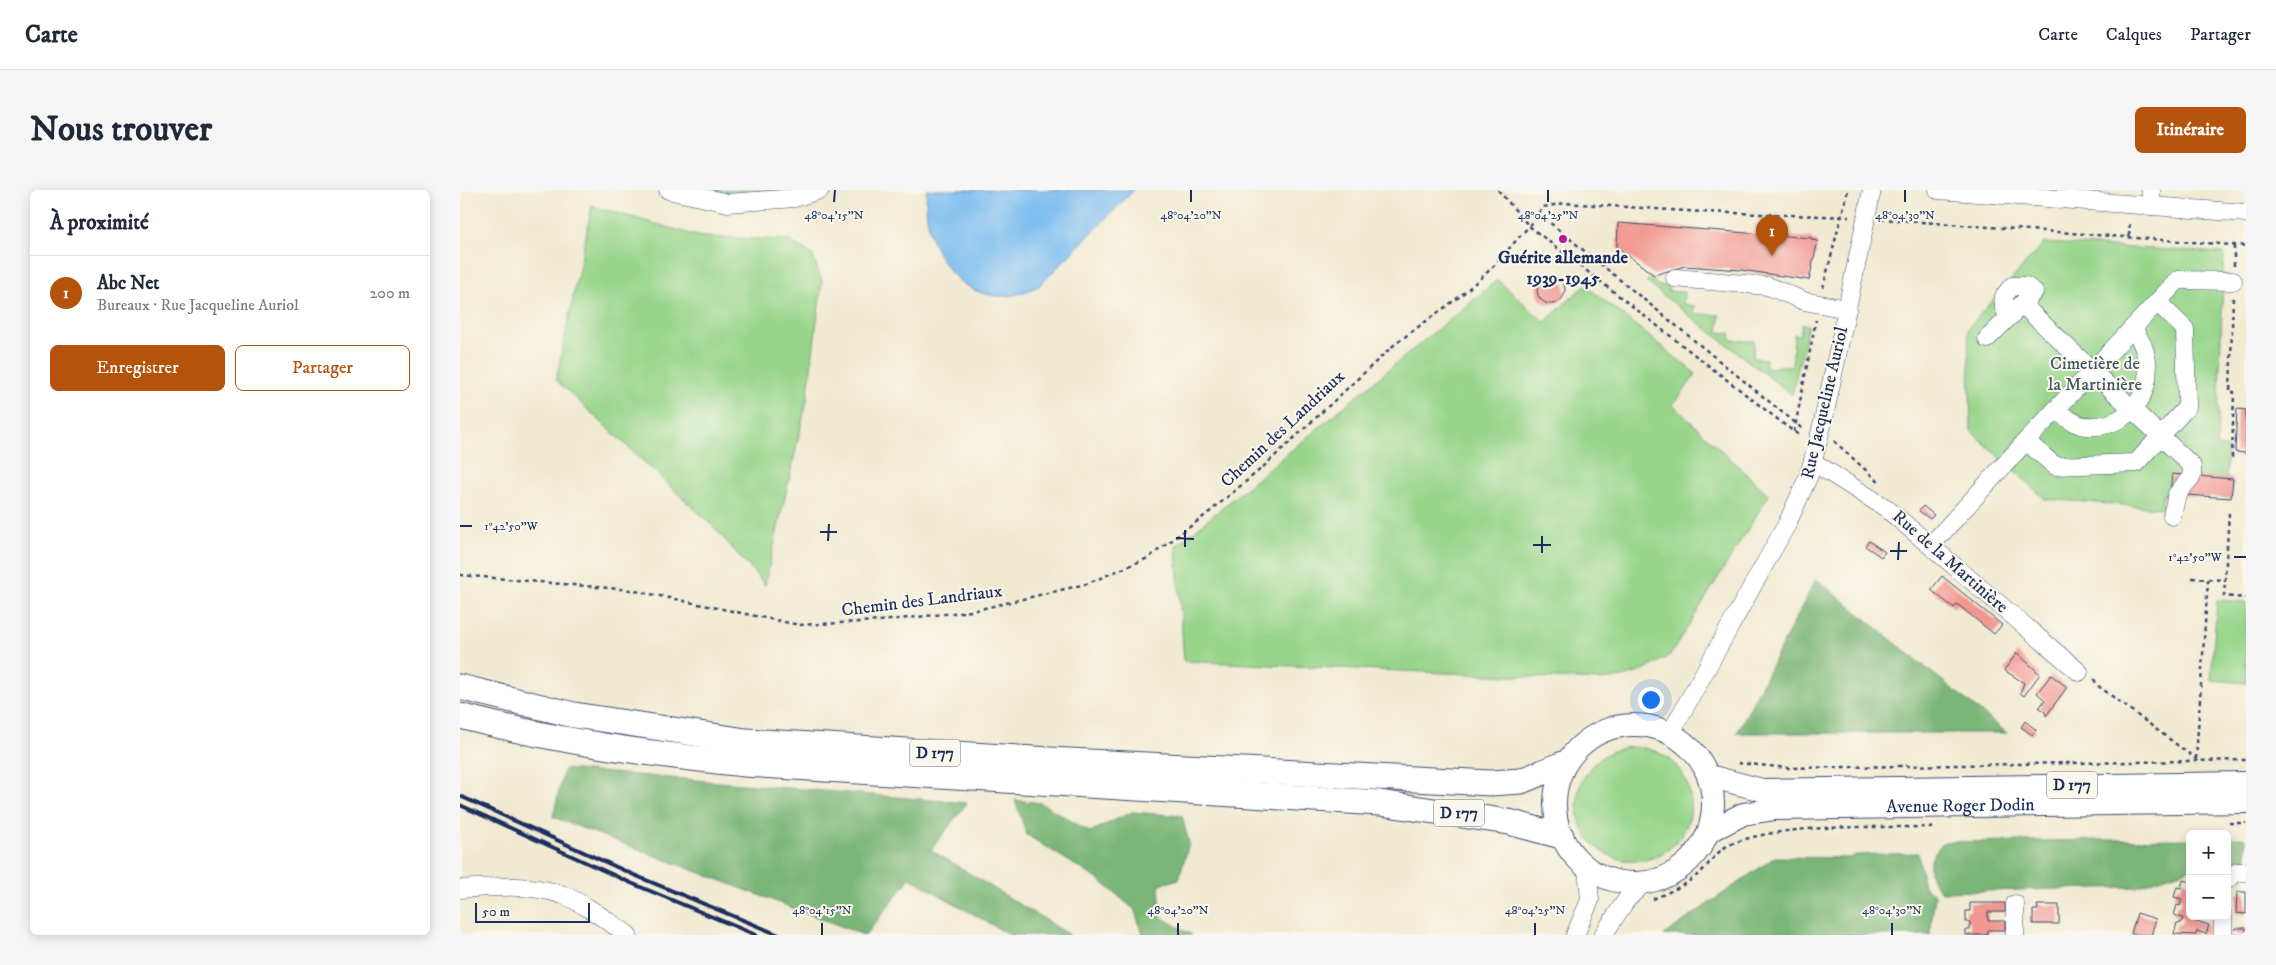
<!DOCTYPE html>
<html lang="fr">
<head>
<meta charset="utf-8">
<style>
	:root { --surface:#fff; --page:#f6f6f7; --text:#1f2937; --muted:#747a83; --line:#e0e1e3; --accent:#b45309 }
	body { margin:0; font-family:"IM FELL DW Pica",serif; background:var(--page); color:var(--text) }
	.controls { position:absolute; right:15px; bottom:15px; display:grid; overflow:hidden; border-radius:8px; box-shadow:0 2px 12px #0003 }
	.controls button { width:45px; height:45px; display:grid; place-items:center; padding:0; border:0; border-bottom:1px solid var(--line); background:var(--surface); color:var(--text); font:25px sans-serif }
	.scale { position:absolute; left:15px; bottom:12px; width:115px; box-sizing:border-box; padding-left:5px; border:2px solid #1b2f5e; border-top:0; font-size:14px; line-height:18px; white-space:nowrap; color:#1b2f5e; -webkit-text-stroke:4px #fbf7ec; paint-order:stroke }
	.you { position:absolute; left:1190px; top:509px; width:18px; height:18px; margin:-12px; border:4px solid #fff; border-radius:50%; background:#1a73e8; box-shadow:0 0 0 8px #1a73e833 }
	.badge { display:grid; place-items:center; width:32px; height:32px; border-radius:50%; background:var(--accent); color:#fff; font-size:16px; font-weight:700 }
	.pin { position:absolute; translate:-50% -41px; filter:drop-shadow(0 1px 2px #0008) }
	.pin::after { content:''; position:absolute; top:26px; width:18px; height:15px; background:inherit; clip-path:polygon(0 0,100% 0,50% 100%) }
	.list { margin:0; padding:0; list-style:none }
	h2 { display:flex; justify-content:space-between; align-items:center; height:65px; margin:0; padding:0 20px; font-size:21px }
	h2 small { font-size:16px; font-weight:400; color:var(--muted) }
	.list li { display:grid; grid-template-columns:32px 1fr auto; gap:15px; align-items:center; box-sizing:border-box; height:75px; padding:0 20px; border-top:1px solid var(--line) }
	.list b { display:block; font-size:19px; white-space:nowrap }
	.list p { margin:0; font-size:16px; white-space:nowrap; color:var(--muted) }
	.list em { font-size:16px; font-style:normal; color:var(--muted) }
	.actions { display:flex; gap:10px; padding:15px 20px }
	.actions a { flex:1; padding:11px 0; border:1px solid var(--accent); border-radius:8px; text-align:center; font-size:18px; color:var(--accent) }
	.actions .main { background:var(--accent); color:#fff }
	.map { position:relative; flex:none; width:1786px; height:745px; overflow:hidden; border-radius:8px }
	header { display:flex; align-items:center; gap:30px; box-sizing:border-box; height:70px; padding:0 25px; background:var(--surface); border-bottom:1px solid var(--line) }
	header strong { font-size:24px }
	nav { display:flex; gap:28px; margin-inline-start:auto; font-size:18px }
	.intro { display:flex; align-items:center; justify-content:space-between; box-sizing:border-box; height:120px; padding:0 30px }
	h1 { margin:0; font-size:35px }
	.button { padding:12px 22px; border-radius:8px; background:var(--accent); color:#fff; font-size:18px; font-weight:700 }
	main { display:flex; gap:30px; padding:0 30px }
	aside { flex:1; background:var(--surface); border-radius:8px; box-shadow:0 2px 12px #0003 }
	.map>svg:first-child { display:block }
</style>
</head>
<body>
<header>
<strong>Carte</strong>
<nav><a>Carte</a><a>Calques</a><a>Partager</a></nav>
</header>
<div class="intro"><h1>Nous trouver</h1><a class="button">Itinéraire</a></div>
<main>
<aside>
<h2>À proximité<small></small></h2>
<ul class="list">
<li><span class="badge">1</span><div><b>Abc Net</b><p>Bureaux · Rue Jacqueline Auriol</p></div><em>200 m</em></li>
</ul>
<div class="actions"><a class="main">Enregistrer</a><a>Partager</a></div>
</aside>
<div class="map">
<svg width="1786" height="745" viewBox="0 0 1786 745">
	<rect width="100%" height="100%" fill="#fbf7ec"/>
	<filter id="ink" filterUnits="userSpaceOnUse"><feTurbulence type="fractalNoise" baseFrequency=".02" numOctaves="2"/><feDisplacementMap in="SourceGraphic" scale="10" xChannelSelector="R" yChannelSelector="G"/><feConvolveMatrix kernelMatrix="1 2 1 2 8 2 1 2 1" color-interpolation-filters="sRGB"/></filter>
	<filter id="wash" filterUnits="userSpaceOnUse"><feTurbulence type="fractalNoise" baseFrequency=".0096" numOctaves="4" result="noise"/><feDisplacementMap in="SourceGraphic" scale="20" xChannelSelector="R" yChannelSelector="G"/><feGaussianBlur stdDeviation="1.12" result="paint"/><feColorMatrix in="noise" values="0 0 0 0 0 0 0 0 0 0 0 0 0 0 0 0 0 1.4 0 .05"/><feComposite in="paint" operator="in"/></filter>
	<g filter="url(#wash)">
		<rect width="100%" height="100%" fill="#f1ead2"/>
		<g fill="#98d58b" stroke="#5a8274">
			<path d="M226,0H344L292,8Z"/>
			<path d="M132,16L242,47L327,50L352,64L362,91L347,210L305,395L252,335L96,190Z"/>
			<path d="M1584,53L1764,63L1757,256L1768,257L1766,288L1773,289L1771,308L1703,303L1702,318L1585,309L1511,241L1508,138Z"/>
			<path d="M1190,88L1199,96H1208V101L1224,102L1223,114L1235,116L1234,121L1237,124L1260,125L1258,142L1270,143L1271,150L1294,151L1293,168L1306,169L1305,176L1308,178L1320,176H1332L1334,144L1340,145L1342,134L1348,135L1332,205L1186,92Z"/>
			<path d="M1037,90L1085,132L1125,95L1236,184L1213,215L1309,305L1211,464C1186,481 1170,488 1139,490L724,471L716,356Z"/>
			<path d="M1757,410L1786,412V493L1751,490Z"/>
			<circle cx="1174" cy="614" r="57"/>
		</g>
		<g fill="#7ab677" stroke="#4a726a">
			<path d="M1356,389L1547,543H1277Z"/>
			<path d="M104,579L507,613L471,660L610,745H550L450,688L406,745H404L93,627Z"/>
			<path d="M555,610L581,613L630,642L672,622L722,626L729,653L719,689L699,695L701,727L732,745H683L674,719L639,690L567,645Z"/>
			<path d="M1767,648H1786V673L1767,671Z"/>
			<path d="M1730,649V679L1676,697L1481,702C1464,683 1467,668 1484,652Z"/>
			<path d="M1458,663L1464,696L1475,705L1470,745H1204L1315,667L1390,668L1396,665Z"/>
		</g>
		<path fill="#7dbdf1" stroke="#4c76a8" d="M467,0H674L580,95C512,133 459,66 467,0Z"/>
		<g id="blocks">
			<g fill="#f19791">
				<path d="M1158,33L1352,48V50L1358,51L1349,90L1281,80L1225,76L1194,85L1157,57Z"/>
				<circle cx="1091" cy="100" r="14"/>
				<path d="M1777,219L1786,220V263L1775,262Z"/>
				<path d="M1712,284L1773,289L1771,308L1710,304Z"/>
				<path d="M1463,316L1474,325L1470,329L1459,321Z"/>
				<path d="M1409,351L1425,362L1421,367L1405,356Z"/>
				<path d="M1482,386L1542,435L1534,444L1497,414L1494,418L1471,400Z"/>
				<path d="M1557,463L1580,484L1564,506L1560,503L1564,493L1544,480Z"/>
				<path d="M1591,485L1607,497L1586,526L1585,522L1579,518L1585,510L1577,503Z"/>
				<path d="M1565,531L1576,540L1572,545L1561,537Z"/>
				<path d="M1723,690L1730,692V726H1736L1735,731L1749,735L1746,744L1737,741L1736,745L1714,744L1717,733L1720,734L1723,728L1714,725L1717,715L1720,716L1722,709L1714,707L1717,697L1721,698Z"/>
				<path d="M1777,702H1786V724L1776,723Z"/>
				<path d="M1510,713H1545V722H1528V731H1545V740H1528V745H1506V740H1510V732H1506V721H1510Z"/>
				<path d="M1577,715H1599V734H1573V720H1578Z"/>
				<path d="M1677,723L1696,729L1691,745L1671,744Z"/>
				<path d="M1776,738H1786V745H1775Z"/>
			</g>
		</g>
	</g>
	<g filter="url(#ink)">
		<use href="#blocks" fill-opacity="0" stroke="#3b4b6f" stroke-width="1"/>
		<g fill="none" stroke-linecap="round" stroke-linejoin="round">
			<g stroke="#3b4b6f" stroke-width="19">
				<g id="minor">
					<path d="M208,0L268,13L335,8L360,0"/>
					<path d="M1478,0L1786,23"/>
					<path d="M1691,0V16"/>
					<path d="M1215,88L1308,96L1344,111L1387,119"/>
					<path d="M1697,112L1725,139L1727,217L1676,273L1595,276L1566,251L1718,90L1773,91"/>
					<path d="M1562,114L1732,276V286L1717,304L1712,326"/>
					<path d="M1527,149L1574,102L1566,96H1552L1544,106V119L1551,126"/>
					<path d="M1595,220C1605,226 1614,235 1626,236C1682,240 1706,178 1672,138"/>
					<path d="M1353,272L1426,318L1619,482"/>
					<path d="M1471,355L1566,251"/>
					<path d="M1210,544L1327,334L1349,285L1363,232L1412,0"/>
					<path d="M1767,690L1777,682H1786"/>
					<path d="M0,699C34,697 70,693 103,705C126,714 147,731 168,745"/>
					<path d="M1115,745L1130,710L1127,678"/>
					<path d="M1143,745L1167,709L1185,692"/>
					<path d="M1555,745V714"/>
					<path d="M1763,745V726"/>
				</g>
			</g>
			<g stroke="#3b4b6f" stroke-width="24">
				<g id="major">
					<circle cx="1174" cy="614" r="79"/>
					<path d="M1249,586L1302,600L1786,593"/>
					<path id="s1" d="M1250,641L1283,624L1315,619L1786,612"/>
				</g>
			</g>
			<g stroke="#3b4b6f" stroke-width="27">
				<g id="highway">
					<path d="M0,497L114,525L286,551L590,570L1031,593L1061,591L1103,574"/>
					<path d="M0,526C94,551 189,564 285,574L920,613L1049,632L1101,646"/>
				</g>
			</g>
			<g stroke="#3b4b6f" stroke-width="2.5" stroke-dasharray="4 4" stroke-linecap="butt">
				<path d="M1038,0L1069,36L1334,242L1342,246"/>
				<path d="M1078,23L1344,240"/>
				<path d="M1421,29L1786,56"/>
				<path d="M1669,46L1670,30"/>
				<path d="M1774,76V55"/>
				<path d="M1363,98L1388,0"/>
				<path d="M1334,242L1356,130"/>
				<path d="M1374,251L1421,294"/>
				<path d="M1772,268L1774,202H1770L1773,107"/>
				<path d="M1769,323L1764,406L1786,408"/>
				<path d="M0,385L171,400L339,435L420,431L512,421L626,394L688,368L747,324L802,278L935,154L999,107L1031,79L1069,36L1083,17L1105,13L1243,22L1389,27"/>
				<path d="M1732,388L1765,390"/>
				<path d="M1634,489L1637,495L1736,569"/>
				<path d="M1237,565L1245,567"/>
				<path d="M1736,569L1748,389"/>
				<path d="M1278,573L1329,578L1786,570"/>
				<path d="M1769,633H1786"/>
				<path d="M1193,709C1210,702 1228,694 1242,681C1250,673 1258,660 1269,655C1322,632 1418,638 1476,637"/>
			</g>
			<use href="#minor" stroke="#fff" stroke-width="18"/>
			<use href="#major" stroke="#fff" stroke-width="22"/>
			<use href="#highway" stroke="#fff" stroke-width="25"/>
			<g stroke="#1b2f5e" stroke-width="4">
				<path d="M0,606L174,685L319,745"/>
				<path d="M0,615L171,693L296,745"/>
			</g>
		</g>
	</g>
	<path fill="none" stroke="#1b2f5e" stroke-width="2" d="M374,12L375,0M731,12V0M1088,12V0M1445,12V0M0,336H12M360,342H377M716,348L734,349M368,351L369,334M1073,355H1091M725,357V340M1430,361H1447M1082,363V346M1774,367H1786M1438,370L1439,352M362,745V733M718,745V733M1075,745V733M1432,745V733"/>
	<circle fill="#b5179e" stroke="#fbf7ec" stroke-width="2" cx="1103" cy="49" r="5"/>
	<g text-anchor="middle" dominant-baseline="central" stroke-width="4" stroke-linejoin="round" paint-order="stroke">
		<g fill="#fbf7ec" stroke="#5e6b89" stroke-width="1">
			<rect x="450" y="549.5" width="50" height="27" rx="4"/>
			<rect x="1587" y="581.5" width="50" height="27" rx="4"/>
			<rect x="974" y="609.5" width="50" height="27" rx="4"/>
		</g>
		<g font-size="16" font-weight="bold" fill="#1b2f5e">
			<text x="475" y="563">D 177</text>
			<text x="1612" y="595">D 177</text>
			<text x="999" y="623">D 177</text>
		</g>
		<g font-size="18" font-weight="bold" fill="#1b2f5e" stroke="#fbf7ec">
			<text x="1103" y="68">Guérite allemande<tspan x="1103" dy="21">1939-1945</tspan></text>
		</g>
		<g font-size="18" fill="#3a5869" stroke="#fbf7ec">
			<text x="1635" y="174">Cimetière de<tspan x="1635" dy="21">la Martinière</tspan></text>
		</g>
		<g font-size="18" fill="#1b2f5e" stroke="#fbf7ec">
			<text transform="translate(1365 213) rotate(-77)">Rue Jacqueline Auriol</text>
			<text transform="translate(823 239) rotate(-43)">Chemin des Landriaux</text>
			<text transform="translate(1490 372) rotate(41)">Rue de la Martinière</text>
			<text transform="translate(462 411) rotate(-7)">Chemin des Landriaux</text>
			<text stroke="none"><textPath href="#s1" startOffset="255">Avenue Roger Dodin</textPath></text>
		</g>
	</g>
	<g font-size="12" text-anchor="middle" fill="#1b2f5e" stroke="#fbf7ec" stroke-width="4" stroke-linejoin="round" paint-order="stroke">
		<text x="374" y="29">48°04'15"N</text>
		<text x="731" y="29">48°04'20"N</text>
		<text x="1088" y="29">48°04'25"N</text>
		<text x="1445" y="29">48°04'30"N</text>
		<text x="51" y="340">1°42'50"W</text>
		<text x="1735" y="371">1°42'50"W</text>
		<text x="362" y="724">48°04'15"N</text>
		<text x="718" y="724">48°04'20"N</text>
		<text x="1075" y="724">48°04'25"N</text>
		<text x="1432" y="724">48°04'30"N</text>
	</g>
</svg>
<div class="controls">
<button>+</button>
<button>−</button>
</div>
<div class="scale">50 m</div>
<div class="you"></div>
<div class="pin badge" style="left:1312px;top:66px">1</div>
</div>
</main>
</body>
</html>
